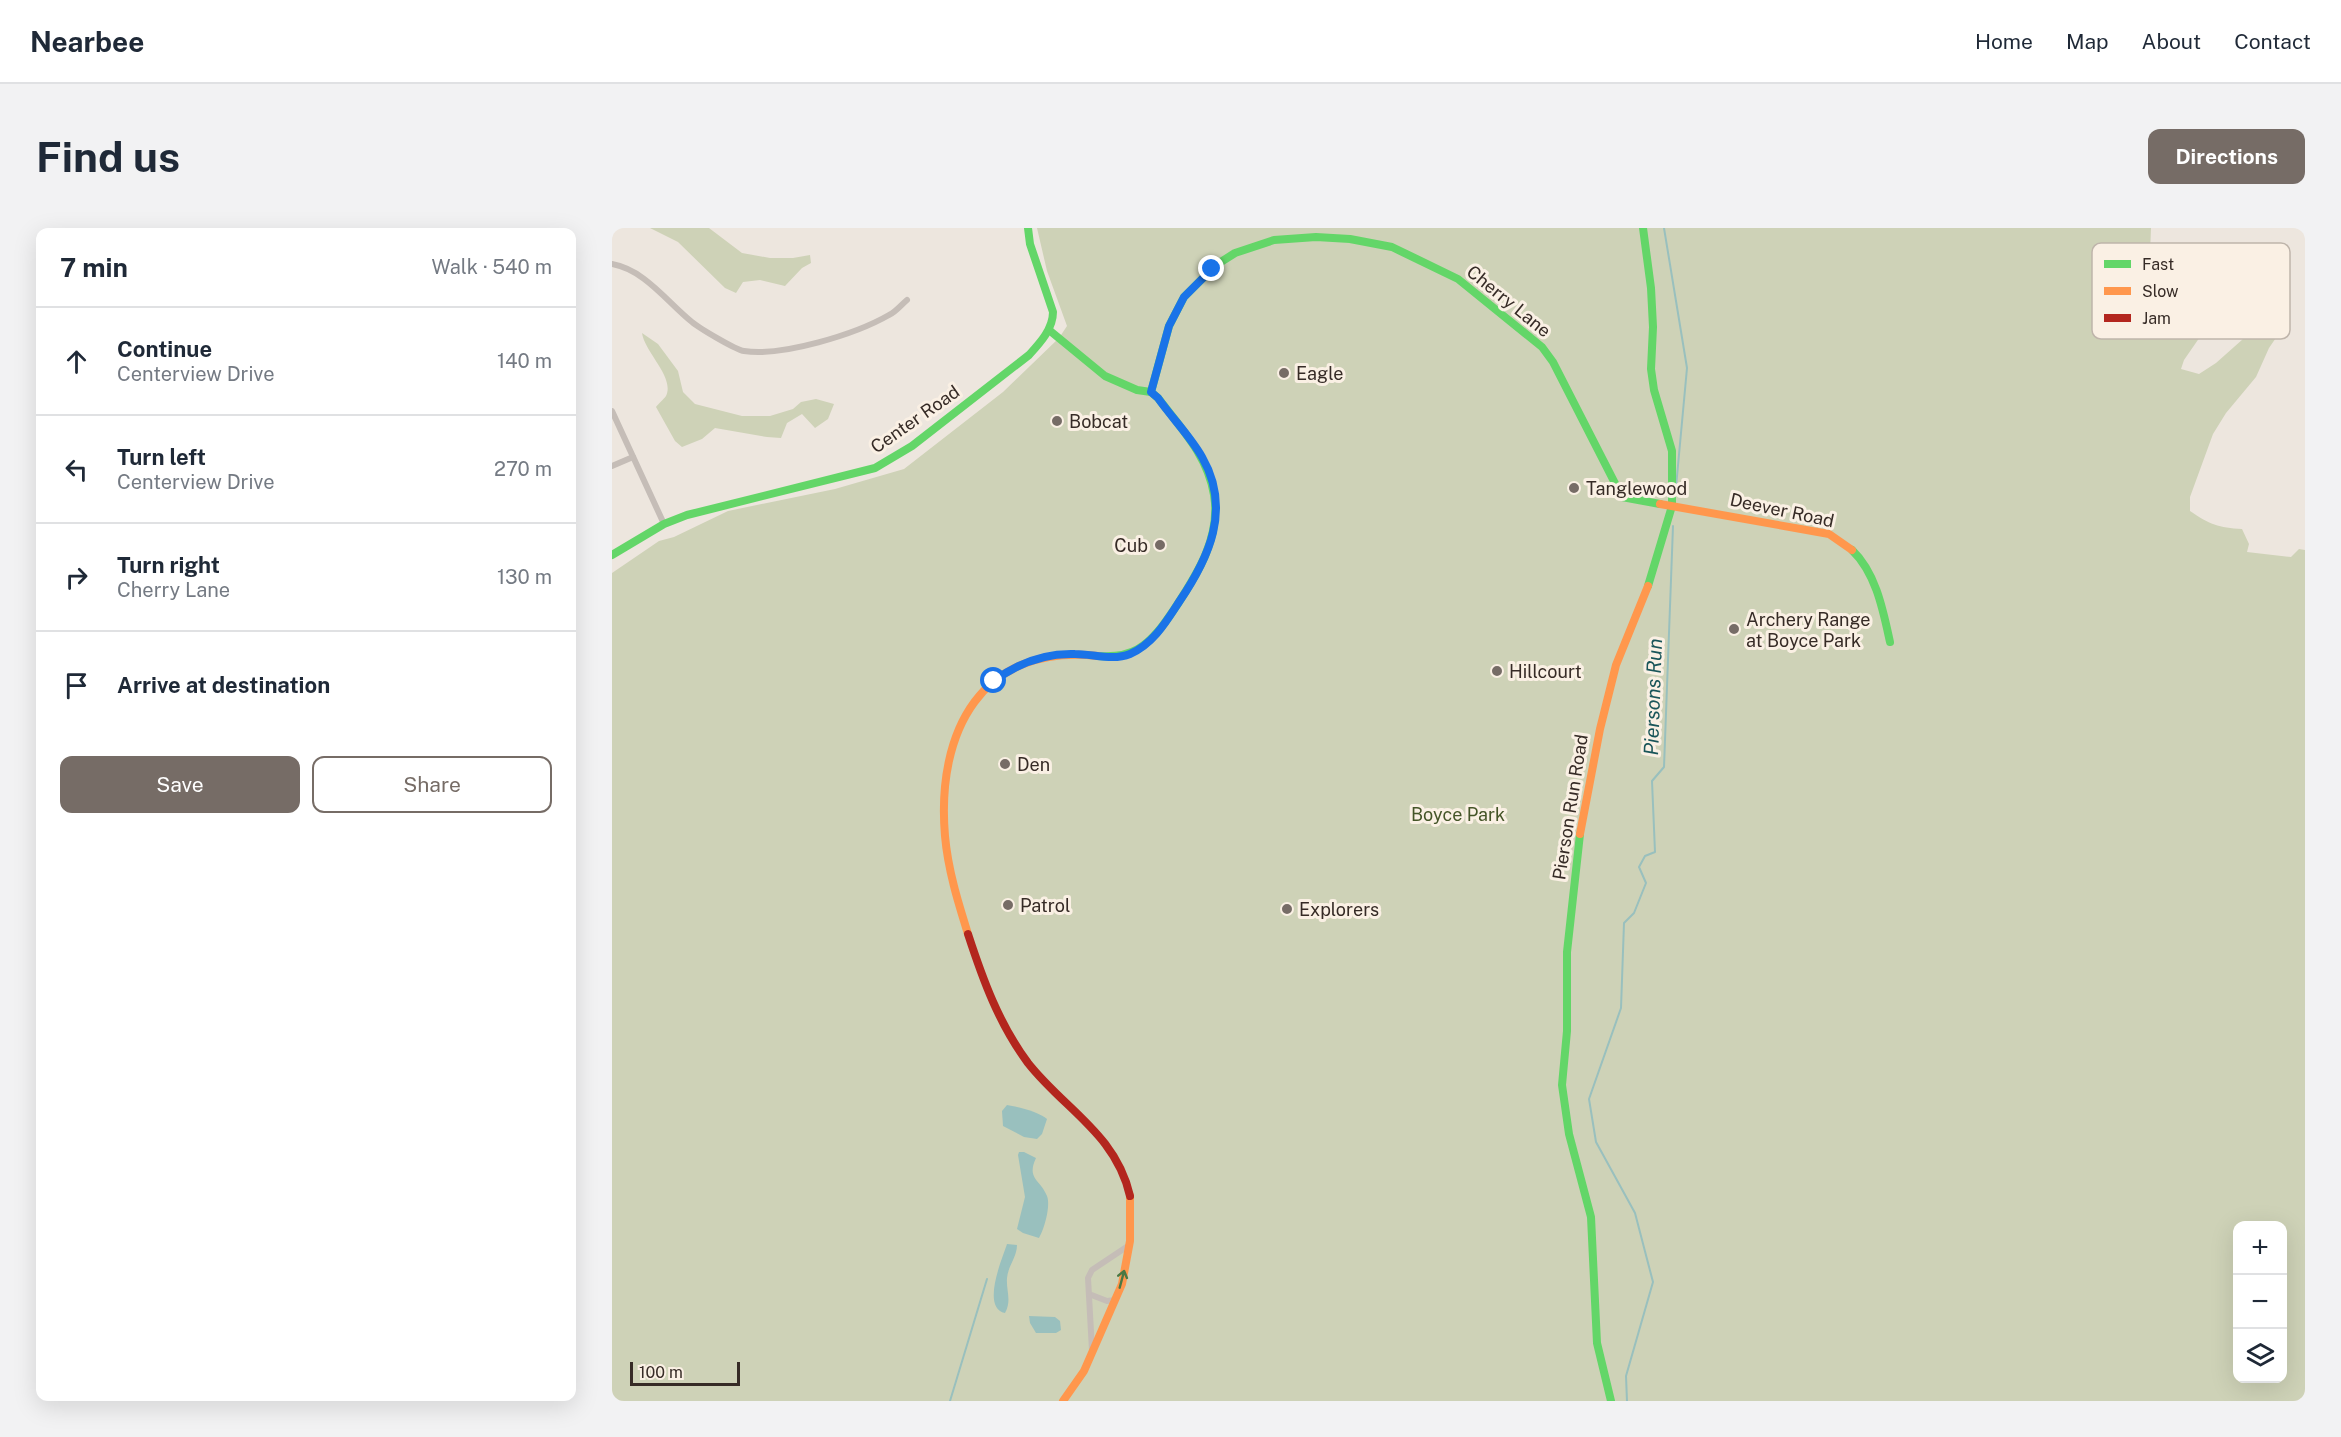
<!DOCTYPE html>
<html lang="en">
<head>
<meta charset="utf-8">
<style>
	:root { --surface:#fff; --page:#f2f2f3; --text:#1f2937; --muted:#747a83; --line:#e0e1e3; --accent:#766c66 }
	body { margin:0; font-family:"Public Sans",sans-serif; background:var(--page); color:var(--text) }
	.controls { position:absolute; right:18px; bottom:18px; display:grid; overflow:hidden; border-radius:12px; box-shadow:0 6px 24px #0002 }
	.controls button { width:54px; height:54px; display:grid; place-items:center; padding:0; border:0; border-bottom:2px solid var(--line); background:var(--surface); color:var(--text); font:30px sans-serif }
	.scale { position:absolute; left:18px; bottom:15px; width:110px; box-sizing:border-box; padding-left:6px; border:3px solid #362b26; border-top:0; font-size:16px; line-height:21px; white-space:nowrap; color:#362b26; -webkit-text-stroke:4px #faf0e4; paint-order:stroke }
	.stop { position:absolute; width:18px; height:18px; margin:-14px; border:4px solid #1a73e8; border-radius:50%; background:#fff }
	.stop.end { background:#1a73e8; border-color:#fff; box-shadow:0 2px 6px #0008 }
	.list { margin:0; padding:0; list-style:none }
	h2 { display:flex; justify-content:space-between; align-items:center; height:78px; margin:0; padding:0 24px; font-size:26px }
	h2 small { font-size:20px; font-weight:400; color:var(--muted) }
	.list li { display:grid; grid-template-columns:39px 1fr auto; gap:18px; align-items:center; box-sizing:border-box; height:108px; padding:0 24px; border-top:2px solid var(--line) }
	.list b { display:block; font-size:22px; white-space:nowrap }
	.list p { margin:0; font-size:20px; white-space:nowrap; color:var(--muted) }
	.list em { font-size:20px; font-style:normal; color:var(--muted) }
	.actions { display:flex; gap:12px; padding:18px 24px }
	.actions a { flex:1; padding:14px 0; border:2px solid var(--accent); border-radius:12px; text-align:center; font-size:21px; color:var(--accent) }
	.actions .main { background:var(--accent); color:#fff }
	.icon { flex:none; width:33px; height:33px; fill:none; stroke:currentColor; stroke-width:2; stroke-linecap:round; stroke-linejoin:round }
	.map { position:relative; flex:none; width:1693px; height:1173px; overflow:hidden; border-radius:12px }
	header { display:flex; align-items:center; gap:36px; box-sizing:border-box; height:84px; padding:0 30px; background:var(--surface); border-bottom:2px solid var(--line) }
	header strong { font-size:28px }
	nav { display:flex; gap:33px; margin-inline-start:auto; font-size:21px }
	.intro { display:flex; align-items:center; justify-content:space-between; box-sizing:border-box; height:144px; padding:0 36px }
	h1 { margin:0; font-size:42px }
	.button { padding:15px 27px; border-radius:12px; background:var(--accent); color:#fff; font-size:21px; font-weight:700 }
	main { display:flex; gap:36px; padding:0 36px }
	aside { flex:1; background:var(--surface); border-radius:12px; box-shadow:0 6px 24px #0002 }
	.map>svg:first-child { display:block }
</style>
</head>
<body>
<header>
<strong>Nearbee</strong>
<nav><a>Home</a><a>Map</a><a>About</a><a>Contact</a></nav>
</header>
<div class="intro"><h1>Find us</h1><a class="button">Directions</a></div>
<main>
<aside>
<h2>7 min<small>Walk · 540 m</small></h2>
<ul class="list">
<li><svg class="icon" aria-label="ahead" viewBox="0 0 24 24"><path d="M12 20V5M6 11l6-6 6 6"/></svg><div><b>Continue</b><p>Centerview Drive</p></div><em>140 m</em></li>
<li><svg class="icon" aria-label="left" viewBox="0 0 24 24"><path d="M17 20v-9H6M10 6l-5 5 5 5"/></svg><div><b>Turn left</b><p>Centerview Drive</p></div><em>270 m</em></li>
<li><svg class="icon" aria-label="right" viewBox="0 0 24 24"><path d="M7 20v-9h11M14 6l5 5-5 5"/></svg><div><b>Turn right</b><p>Cherry Lane</p></div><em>130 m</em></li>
<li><svg class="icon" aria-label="arrive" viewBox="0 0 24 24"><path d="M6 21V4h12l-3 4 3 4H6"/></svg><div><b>Arrive at destination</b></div></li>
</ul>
<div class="actions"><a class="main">Save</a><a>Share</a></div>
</aside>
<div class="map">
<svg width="1693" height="1173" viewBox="0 0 1693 1173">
	<rect width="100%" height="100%" fill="#ede6de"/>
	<g fill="#ced2b7" fill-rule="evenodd">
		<path d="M38,0H97L130,25L158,30H181L198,27L199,35L190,40L173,58L148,52L131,54L124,65L113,60L66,14Z"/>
		<path d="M425,0H1539L1537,54L1543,93L1564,109L1590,106L1572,132L1569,141L1587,146L1604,135L1676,71L1672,98L1657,120L1644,149L1614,185L1601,206L1578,269V283C1597,296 1607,300 1630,301L1637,316L1635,324L1679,329L1687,321L1693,322V1173H0V345L47,313L62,309L116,283L223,261L292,241L391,164L447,110L455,98L435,43ZM1626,998H1670V1150H1626Z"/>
		<path d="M30,105L46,116L66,143L71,164L83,176L130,188H158L181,181L189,174L204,171L222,176L216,191L203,200L190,186L175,195L169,210L155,209L103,200L90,211L70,219L63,213L44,179C46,176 52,171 54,168C63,149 33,125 30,105Z"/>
	</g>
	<g fill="#99c0be">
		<path d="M395,877C407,879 427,884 435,891L430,906L425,911L412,909L391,898L390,883Z"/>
		<path d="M407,924H412L424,930C414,951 429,952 435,968C439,978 432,1002 427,1010L411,1005L405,1001L413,969L406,927Z"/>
		<path d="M395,1016L405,1017C405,1029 396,1038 395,1050C394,1063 400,1072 393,1085C369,1080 390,1031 395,1016Z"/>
		<path d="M417,1088L443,1089L448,1093L449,1102L444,1105H424L418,1095Z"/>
	</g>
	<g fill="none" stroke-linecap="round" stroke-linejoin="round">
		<g stroke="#99c0be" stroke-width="2">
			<path d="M1052,0L1075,140L1064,259"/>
			<path d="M338,1173L375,1051"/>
			<path d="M1015,1173L1014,1148L1041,1054L1023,985L984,914L977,871L1009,780L1012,695L1022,685L1034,655L1027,639L1033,628L1043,624L1040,553L1052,539L1061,298"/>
		</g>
		<g stroke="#c5bdb7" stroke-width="6">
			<path d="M0,36C33,42 55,74 80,94C87,100 124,122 132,123C170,129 244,106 277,87C284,84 289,77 295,72"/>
			<path d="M0,183L52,296"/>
			<path d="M0,238L21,229"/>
			<path d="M477,1066L495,1073L503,1072"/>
			<path d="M480,1122L476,1050L480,1042L516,1018"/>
		</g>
		<g stroke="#63d668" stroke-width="8">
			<path d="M1031,0L1039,60L1041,99L1039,141L1042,162L1060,223V278L1036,358"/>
			<path d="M437,102L493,148L525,162L539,164L546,170C569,200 596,228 602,267C609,308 586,345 565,377C554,393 543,411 526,421C514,428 500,429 486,428"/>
			<path d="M539,164L557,98L572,69L604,37L623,25L662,12L704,9L738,11L780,19L846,51L930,119L941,134L1010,269L1048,276"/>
			<path d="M1240,322C1264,345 1271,382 1278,414"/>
			<path d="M0,327L52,296L75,287L263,240L300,218L417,127C428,115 441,101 441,84L418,16L416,0"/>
			<path d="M968,606L955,724V803L950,857L957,906L979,989L985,1115L999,1173"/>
		</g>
		<g stroke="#ff974d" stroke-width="8">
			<path d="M1048,276L1217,306L1240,322"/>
			<path d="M968,606L988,501L1004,437L1036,358"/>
			<path d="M356,706C346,674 336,642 333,608C324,503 370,415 486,428"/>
			<path d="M451,1173L472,1143L510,1056L518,1013V968"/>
		</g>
		<path stroke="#b3261e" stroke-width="8" d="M356,706C371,752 387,796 416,835C452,881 504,906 518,968"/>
	</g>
	<defs><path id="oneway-shaft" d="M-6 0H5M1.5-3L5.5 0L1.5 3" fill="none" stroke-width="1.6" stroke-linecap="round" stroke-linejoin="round" transform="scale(1.5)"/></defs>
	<use stroke="#4a7844" href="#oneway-shaft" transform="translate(510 1051) rotate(-75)"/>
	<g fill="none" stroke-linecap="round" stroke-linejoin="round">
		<path stroke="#1a73e8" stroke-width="8" d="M382,453C406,435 433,425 463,426C481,426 501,433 518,426C541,416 554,394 567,374C597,330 620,281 590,229C578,208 560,190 546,170L539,164L557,98L572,69L600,41"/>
	</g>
	<g fill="#766c66" stroke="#faf0e4" stroke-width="2">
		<circle cx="672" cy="145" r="6"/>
		<circle cx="445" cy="193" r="6"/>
		<circle cx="962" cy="260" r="6"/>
		<circle cx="548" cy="317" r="6"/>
		<circle cx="1122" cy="401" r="6"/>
		<circle cx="885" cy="443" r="6"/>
		<circle cx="393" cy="536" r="6"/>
		<circle cx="396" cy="677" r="6"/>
		<circle cx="675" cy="681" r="6"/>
	</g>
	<g text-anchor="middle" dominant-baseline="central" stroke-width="6" stroke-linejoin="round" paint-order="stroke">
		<g font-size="18" fill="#362b26" stroke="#faf0e4">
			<text transform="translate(897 73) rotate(39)">Cherry Lane</text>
			<text transform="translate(303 191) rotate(-35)">Center Road</text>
			<text transform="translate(1170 282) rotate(12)">Deever Road</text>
			<text transform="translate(958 579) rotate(-81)">Pierson Run Road</text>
		</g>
		<g font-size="18" fill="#362b26" stroke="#faf0e4" text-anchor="start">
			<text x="684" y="145">Eagle</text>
			<text x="457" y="193">Bobcat</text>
			<text x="974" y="260">Tanglewood</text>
			<text x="536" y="317" text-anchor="end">Cub</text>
			<text x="1134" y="391">Archery Range<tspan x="1134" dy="21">at Boyce Park</tspan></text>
			<text x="897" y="443">Hillcourt</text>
			<text x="405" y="536">Den</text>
			<text x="408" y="677">Patrol</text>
			<text x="687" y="681">Explorers</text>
		</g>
		<g font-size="18" fill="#455528" stroke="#faf0e4">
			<text x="846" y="586">Boyce Park</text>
		</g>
		<g font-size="20" font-style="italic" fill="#195559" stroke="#faf0e4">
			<text transform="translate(1041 469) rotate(-88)">Piersons Run</text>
		</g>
	</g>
	<rect x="1480" y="15" width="198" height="96" rx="9" fill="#faf0e4" stroke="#bfb5ab" stroke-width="1.5"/>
	<rect x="1492" y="32" width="27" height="8" fill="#63d668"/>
	<rect x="1492" y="59" width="27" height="8" fill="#ff974d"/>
	<rect x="1492" y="86" width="27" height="8" fill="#b3261e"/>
	<g font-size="16" fill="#362b26">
		<text x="1530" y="42">Fast</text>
		<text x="1530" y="69">Slow</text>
		<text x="1530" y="96">Jam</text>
	</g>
</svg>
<div class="controls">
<button>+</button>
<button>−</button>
<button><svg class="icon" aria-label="layers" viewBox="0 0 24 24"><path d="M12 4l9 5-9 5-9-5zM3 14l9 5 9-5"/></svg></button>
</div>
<div class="scale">100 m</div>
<div class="stop" style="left:382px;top:453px"></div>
<div class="stop end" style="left:600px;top:41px"></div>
</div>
</main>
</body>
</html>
